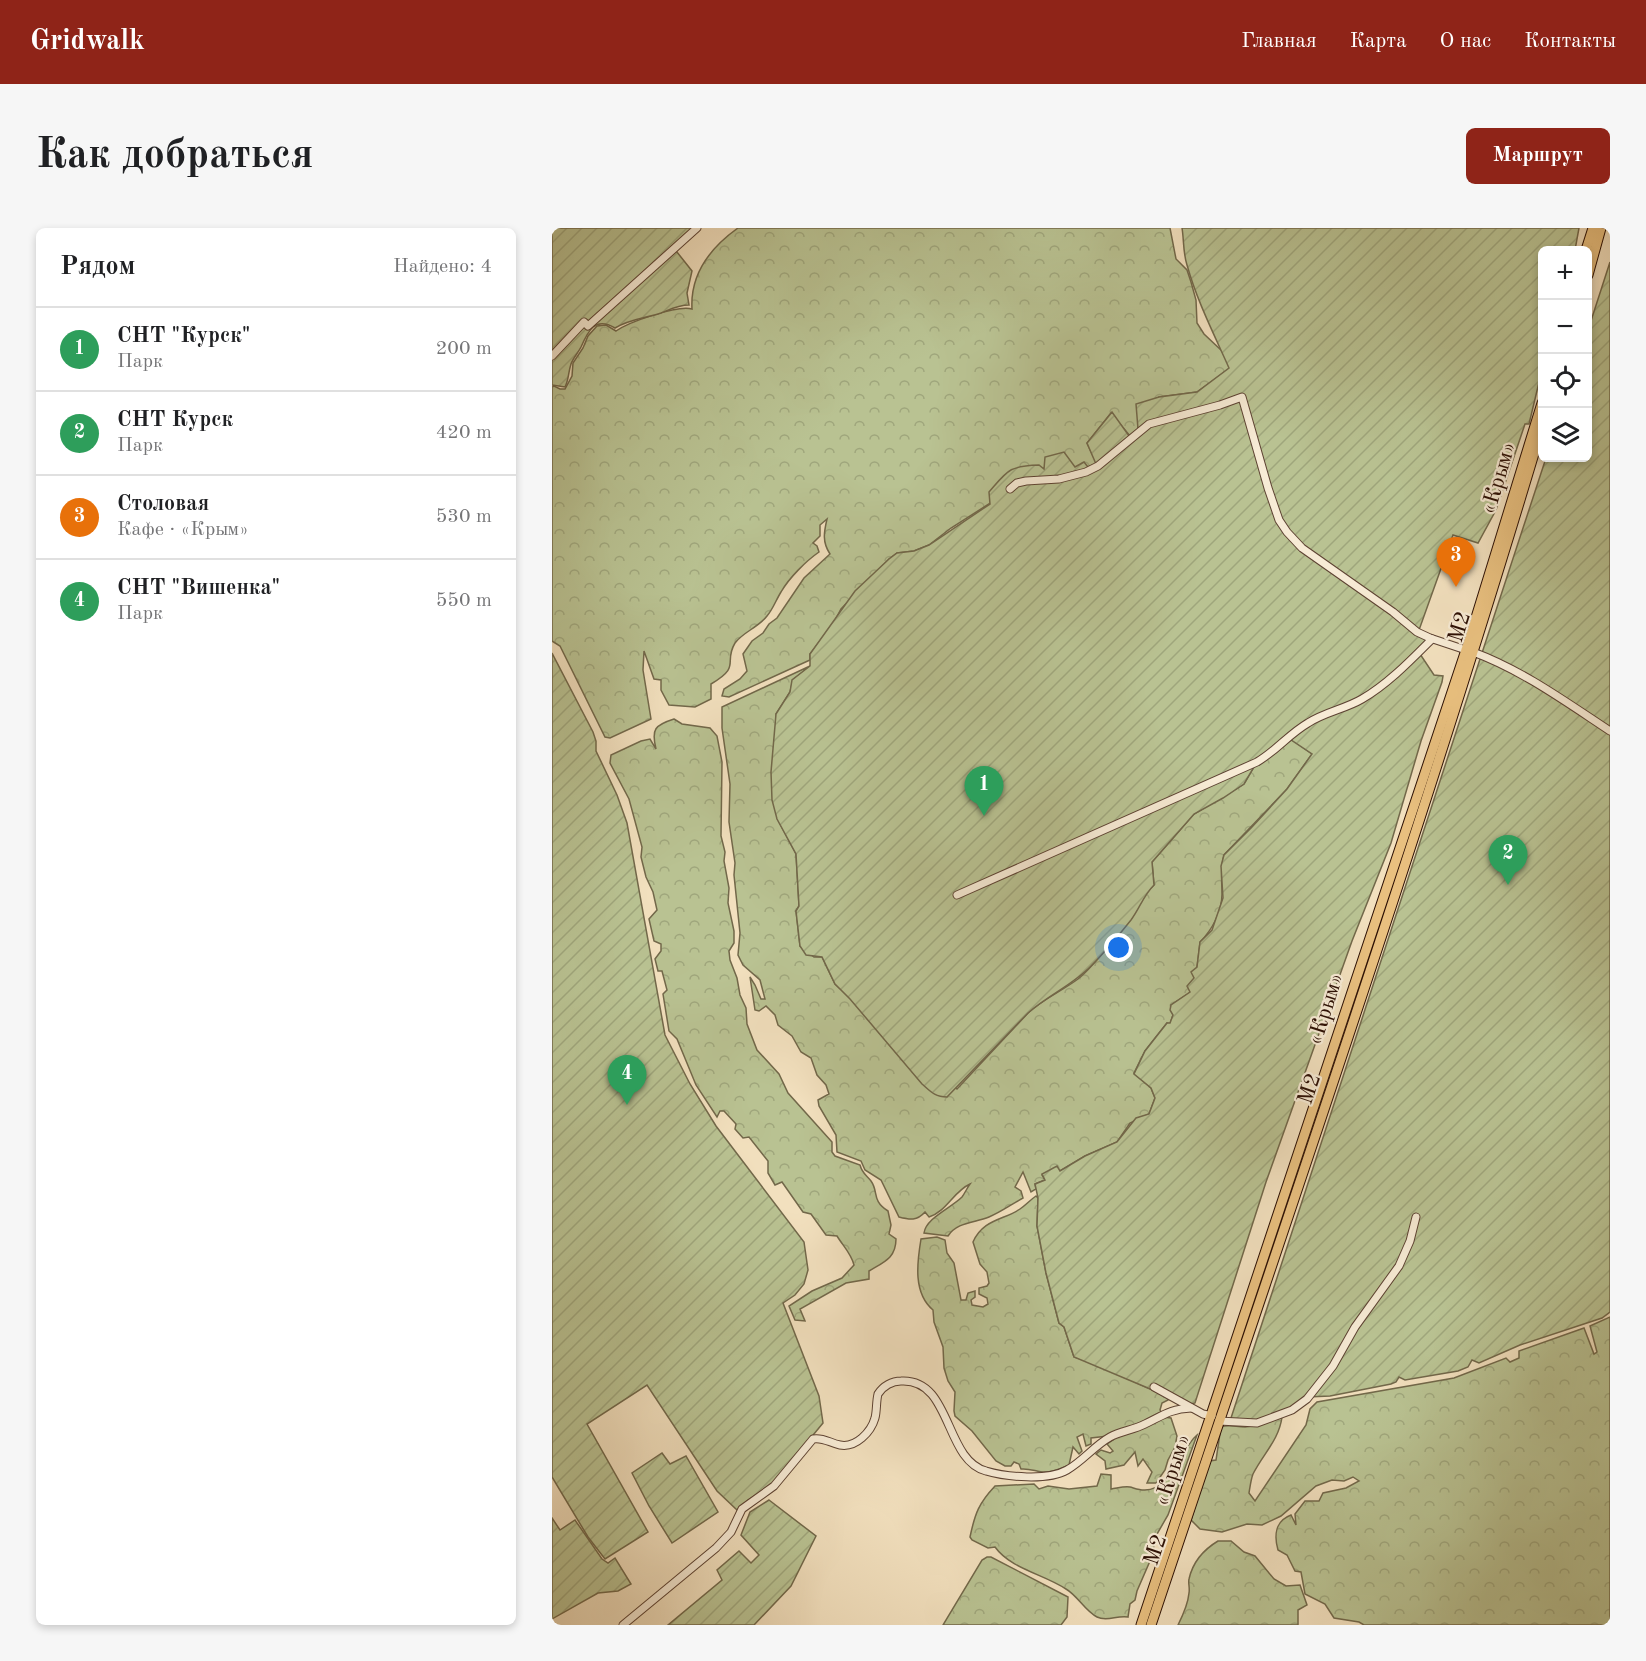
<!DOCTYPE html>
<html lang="ru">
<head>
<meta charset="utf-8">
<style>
	:root { --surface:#fff; --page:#f6f6f6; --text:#202124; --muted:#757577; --line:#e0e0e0; --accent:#8f2418 }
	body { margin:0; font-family:"Old Standard TT",serif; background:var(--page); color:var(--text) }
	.controls { position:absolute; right:18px; top:18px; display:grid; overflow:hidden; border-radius:9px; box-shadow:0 3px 9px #0003 }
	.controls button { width:54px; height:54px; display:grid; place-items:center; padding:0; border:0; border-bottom:2px solid var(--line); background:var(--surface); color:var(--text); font:30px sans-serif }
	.you { position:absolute; left:567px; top:720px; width:21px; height:21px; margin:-15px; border:4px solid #fff; border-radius:50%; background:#1a73e8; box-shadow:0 0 0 9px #1a73e833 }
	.badge { display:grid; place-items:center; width:39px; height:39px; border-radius:50%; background:var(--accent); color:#fff; font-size:20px; font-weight:700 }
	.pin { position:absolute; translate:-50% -50px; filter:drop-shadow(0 2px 3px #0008) }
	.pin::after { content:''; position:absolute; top:32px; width:21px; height:18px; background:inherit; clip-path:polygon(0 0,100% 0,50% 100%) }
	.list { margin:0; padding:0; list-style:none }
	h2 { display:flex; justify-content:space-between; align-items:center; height:78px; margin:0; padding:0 24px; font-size:26px }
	h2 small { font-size:20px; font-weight:400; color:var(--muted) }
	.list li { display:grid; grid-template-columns:39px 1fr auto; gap:18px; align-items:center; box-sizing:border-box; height:84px; padding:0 24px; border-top:2px solid var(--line) }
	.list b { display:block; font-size:22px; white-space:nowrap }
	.list p { margin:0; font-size:20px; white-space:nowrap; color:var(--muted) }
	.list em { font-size:20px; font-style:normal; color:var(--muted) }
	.icon { flex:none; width:33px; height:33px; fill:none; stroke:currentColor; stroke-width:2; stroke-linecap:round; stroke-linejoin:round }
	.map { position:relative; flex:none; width:1058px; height:1397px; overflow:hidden; border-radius:9px }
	header { display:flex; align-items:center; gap:36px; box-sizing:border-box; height:84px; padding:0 30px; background:var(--accent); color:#fff }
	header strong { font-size:28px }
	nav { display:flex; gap:33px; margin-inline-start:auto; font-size:21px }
	.intro { display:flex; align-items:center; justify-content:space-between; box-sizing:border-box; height:144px; padding:0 36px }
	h1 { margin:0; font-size:42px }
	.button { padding:15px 27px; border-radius:9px; background:var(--accent); color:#fff; font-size:21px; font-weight:700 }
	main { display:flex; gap:36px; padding:0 36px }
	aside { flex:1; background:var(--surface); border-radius:9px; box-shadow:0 3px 9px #0003 }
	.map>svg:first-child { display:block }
</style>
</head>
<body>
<header>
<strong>Gridwalk</strong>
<nav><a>Главная</a><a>Карта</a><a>О нас</a><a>Контакты</a></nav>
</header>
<div class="intro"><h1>Как добраться</h1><a class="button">Маршрут</a></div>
<main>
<aside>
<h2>Рядом<small>Найдено: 4</small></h2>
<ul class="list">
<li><span class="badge" style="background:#2e9e5b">1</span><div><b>СНТ &quot;Курск&quot;</b><p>Парк</p></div><em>200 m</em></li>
<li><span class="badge" style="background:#2e9e5b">2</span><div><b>СНТ Курск</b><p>Парк</p></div><em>420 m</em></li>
<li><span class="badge" style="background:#e8710a">3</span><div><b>Столовая</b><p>Кафе · «Крым»</p></div><em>530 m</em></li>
<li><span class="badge" style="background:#2e9e5b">4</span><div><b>СНТ &quot;Вишенка&quot;</b><p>Парк</p></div><em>550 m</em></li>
</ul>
</aside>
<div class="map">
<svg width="1058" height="1397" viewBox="0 0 1058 1397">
	<defs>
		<pattern id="forest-crowns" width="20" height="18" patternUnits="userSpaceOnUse" patternTransform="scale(1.5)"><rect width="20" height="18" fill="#b9c292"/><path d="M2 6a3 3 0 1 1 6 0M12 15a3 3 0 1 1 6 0" fill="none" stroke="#9fa67c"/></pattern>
		<pattern id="garden-furrows" width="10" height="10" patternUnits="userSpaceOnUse" patternTransform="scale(1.5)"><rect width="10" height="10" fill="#b9c292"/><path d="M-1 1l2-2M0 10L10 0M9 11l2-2" fill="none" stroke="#9fa67c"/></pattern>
	</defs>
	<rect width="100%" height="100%" fill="#f2e0be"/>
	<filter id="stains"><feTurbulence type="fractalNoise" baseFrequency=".00333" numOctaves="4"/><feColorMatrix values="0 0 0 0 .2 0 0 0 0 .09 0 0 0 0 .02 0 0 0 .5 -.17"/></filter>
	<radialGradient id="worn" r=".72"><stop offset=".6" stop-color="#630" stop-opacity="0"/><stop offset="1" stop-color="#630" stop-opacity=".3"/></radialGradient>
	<g fill="url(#forest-crowns)" stroke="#72684a" stroke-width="1.5">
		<path d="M186,0H618L624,31L635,42L639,54L644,72L645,95L652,106L670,123L678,140L645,164L607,169L586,196V201L578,208L559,185L535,215L545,236L536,239L492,241L399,300L377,317L362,323L345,325L337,331L289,381L281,396L258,426V432L177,469L170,468L172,461L188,451L195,443L191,426L200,413L211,405L217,396L225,390L252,350L278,326C270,314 272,304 275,291L268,297V308L261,315L265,318L267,324C254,333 237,350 229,364C224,372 221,381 215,388C207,399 191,404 183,415C171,435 190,438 159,456V471L143,479L117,477L109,462V452L102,451L92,423L91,442L99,491L58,510L53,509L8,418L0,413V159L2,158L8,161H13L20,148L21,135L31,120L36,108L45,98L54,97L64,103C77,94 125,77 140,81C138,46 158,20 186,0Z"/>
		<path d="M258,438L241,452L238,464L224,486L225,590L244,626L247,678L244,683L248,718L262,729H270L283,756L405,861L476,785C491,771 510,763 526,751C545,736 580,688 593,666L602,657L600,634L642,586L692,556L703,537L719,528L739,511L760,526L735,561L672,627C668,641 670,653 670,666C670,684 660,702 648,714L645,739L639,764L619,777L621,787L618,796L615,795L593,823L582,845L599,860L603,870L597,886L578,895L565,914L533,928L508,943L490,947L493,952L483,956L484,961L479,964L471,944L463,959L469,963L471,970C460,976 449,984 437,989C422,995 405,994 396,1008L372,1005C374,990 399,980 410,969C413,965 415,960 418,956C402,963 394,984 377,989L373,984C365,993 358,992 347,989L329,952L313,942L309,933L285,924L284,907L267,878L266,872L277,866L274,857L265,847L259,830L249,824L240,808L226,797L223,787L214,778L207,783L203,782L198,749L203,757L209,771H213L208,752L191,737L186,727L188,705L182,647L183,635L177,594L178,556L170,500V479Z"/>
		<path d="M122,491L130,496L158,500L165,508L170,534L169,608L173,624L172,633L177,660L176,675L182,703V715L177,723L178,732L185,750L188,767L194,780L195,796L205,822L227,846L236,865L280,914V924L283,928L308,937C310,945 314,947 319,953C327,964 319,972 336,983L339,997L337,1006L344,1011C344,1030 332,1034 317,1043V1051L294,1055L248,1081L253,1093L243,1092L237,1078L260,1063L290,1050L302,1037C299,1025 291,1018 285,1008L274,1007L259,986L251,984L230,954L223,957L216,945V933L197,909L191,910L183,901L184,896L172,883H168L165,889L144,857L125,811L117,803L111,766L115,762L110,743H106L103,731L109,723V716L102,713L97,691L105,682L101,664L94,649L89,629L90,619L77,571L58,535L59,527L89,513L98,511L104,521C99,501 103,497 122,491Z"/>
		<path d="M484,968L486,970L485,998L494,1045L507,1095L512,1099L522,1129L541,1135L616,1169V1172L610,1175L608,1182L612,1189L619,1190L625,1208L623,1219L616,1232L613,1242L604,1255H595L600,1244L591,1231L586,1238L583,1224L572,1237L554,1241L553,1233L544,1226L549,1222L558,1225L561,1223L555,1216L561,1212L556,1208L539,1210V1216L534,1218L531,1206L525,1209L530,1223L527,1226L521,1219L517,1237C510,1240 501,1244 493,1244C485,1244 478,1240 469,1241L467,1236L462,1234L459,1238H453L444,1233L420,1203L403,1188L402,1183L403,1164L396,1153L392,1140L391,1119L382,1094L381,1082C361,1065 365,1035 369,1011L385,1009L393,1012L395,1025L402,1035L409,1072H414L416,1065L423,1063V1069L419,1072L420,1077L431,1079L436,1076L435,1070L427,1066V1060L435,1058L437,1055L435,1044L428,1036L421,1014C431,991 452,992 468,981C474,977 478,972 484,968Z"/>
		<path d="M1058,1089V1397H812L807,1394L782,1390L773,1376L753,1366L749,1344L743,1343L735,1327L726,1322C722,1308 723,1293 739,1287L744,1297L743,1286L753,1273H767L771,1265L794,1260L807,1253L801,1249L792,1253L780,1252L764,1258L729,1288L710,1297L695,1296L670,1304L648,1301L639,1292L657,1233L664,1232L669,1199C677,1196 684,1199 693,1199C706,1198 718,1193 730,1189C727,1212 711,1226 701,1246C699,1251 698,1259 697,1265L703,1273L754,1197L758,1181L765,1174L902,1150L954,1130L958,1134L967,1130V1123L1032,1100L1042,1126L1045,1124L1038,1098Z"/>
		<path d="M645,1207L616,1287L605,1306L598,1333L585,1363L583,1372L578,1376L576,1389C565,1387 555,1394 545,1389C533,1383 526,1368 514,1361C491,1346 459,1341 443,1319L436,1320L420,1312L418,1309C423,1285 427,1275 443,1258L482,1256L487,1261L496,1258L517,1261L545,1258L549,1246L559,1247V1261C566,1260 572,1258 578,1259C582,1260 587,1262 592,1262C619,1263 629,1220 645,1207Z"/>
		<path d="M666,1313H679L692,1324L703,1328L722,1351L734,1358L748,1357L755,1377L746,1382V1397H626C631,1387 636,1376 637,1365C638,1360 636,1355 637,1351C641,1333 651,1322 666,1313Z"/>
		<path d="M435,1329H439L516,1369L515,1389L509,1397H391L430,1332Z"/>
	</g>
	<g fill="url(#garden-furrows)" stroke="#72684a" stroke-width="1.5">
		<path d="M0,0H142L121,19L140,43L135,65L137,77C126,77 119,81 109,85C94,90 77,91 63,100C43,88 36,103 29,119C26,125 21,130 19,136C16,145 17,151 13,159L0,157Z"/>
		<path d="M630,0H1027L1023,22H990V142L977,196H973L944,282L926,315L901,307L867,402L876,413L868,426L882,447L891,448L890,454L869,513L839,615L800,713L714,954L643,1175L633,1178L603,1163L522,1129L512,1099L507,1095L494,1045L485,998L486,970L483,956L493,952L490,946L505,938L508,943L533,928L565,914L584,890L597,886L603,870L599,860L582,846L593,823L615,795H618L621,787L618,782L619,777L638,764L635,758L642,750L639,744L645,739L648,714L660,702L671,670L669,638L672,627L700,599L735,561L760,526L739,512L719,528L703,537L692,556L671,570L642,586L600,634L602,657C591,668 588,680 579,692C567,707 553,724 539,738C521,757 496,767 476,785L395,869C383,869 379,864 370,856L298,771L283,756L270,729L254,727L248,718L244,683L247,678L244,626L225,591L220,572L219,544L224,486L238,464L240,452L258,438V426L303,363L337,331L345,325L362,323L377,317L438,276L437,264C456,242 457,238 487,237L492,241L493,229L512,224L523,239L532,234L536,239L544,236L535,215L560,184L577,208L586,201L584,176L607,169L645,164L677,140C662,106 645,73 635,37C631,25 632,12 630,0Z"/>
		<path d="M1058,34V1084L1050,1090L968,1117L927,1135L920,1132L916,1139L906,1143L853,1152L847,1149L844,1154L839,1156L778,1168L755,1169L743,1178L704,1194L678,1193L994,230H1036V102Z"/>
		<path d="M0,425L41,504L44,513V523L65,567L75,595L113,807L138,856L164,898L252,1014L256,1042L252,1056L243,1067L231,1075L267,1168L271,1195L220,1257L196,1272L185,1282L165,1263L95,1157L35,1196L96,1304L53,1331L36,1309L0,1249Z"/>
		<path d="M110,1225L118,1236L134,1228L166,1284L120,1315L97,1278L80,1245Z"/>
		<path d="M217,1272L264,1308L239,1358L202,1397H116L170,1352L165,1342L187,1323L199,1335L207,1327L189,1307L198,1284Z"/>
		<path d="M0,1290L8,1302L23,1292L50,1331L56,1335L63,1330L79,1356L66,1363L46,1365L0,1391Z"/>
	</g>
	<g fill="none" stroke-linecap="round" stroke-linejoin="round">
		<g stroke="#5d4232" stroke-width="9">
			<g id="minor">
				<path d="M0,128L32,94L36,98L145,0"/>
				<path d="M458,261L465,255L474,253L507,251L534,244L546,238L597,196L668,177L690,169L716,260L727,292L735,304L750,320L841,384L865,404L878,410L914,422"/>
				<path d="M921,424C970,442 1014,474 1058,503"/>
				<path d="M405,667L705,534C724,523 737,506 756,495C773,484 793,481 810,471C836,456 859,432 880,411"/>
				<path d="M602,1159L651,1186L660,1188"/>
				<path d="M667,1193L705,1195L740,1182L755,1171L781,1138L803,1099L847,1038L858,1013L864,989"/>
				<path d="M71,1397L164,1320L179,1304L190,1281L222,1258L261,1211C271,1209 278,1215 288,1217C304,1220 319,1204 323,1190C325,1182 324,1174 326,1166C331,1158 340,1153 349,1153C400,1150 392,1232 434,1243C454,1249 496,1253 515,1242C531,1233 542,1218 558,1209C569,1203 581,1202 593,1196C610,1188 618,1181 639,1180"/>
			</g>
		</g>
		<g stroke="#2b0e03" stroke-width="11">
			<g id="highway">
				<path d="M1034,22L1041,0"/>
				<path d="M1036,47L1049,0"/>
				<path d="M589,1397L914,422L990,175"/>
				<path d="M599,1397C732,999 870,601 990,199"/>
			</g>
		</g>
		<use href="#minor" stroke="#f7ebd5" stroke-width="7"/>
		<use href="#highway" stroke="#e9c07f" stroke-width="9"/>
	</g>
	<g text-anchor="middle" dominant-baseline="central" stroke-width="4.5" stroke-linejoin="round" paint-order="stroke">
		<g font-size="22" fill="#2b0e03" stroke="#f7ebd5">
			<text transform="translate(947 250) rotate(-73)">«Крым»</text>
			<text transform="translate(908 399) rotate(-72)">М2</text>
			<text transform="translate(774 781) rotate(-72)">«Крым»</text>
			<text transform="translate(758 861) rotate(-71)">М2</text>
			<text transform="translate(621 1242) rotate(-72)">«Крым»</text>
			<text transform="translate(604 1322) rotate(-71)">М2</text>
		</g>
	</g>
	<rect width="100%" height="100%" filter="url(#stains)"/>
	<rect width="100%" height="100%" fill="url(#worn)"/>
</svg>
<div class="controls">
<button>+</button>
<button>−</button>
<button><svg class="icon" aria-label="locate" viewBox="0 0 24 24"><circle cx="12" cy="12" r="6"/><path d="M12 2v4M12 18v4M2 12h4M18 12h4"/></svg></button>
<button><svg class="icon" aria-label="layers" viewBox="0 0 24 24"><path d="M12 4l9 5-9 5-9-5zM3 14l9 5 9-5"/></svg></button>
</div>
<div class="you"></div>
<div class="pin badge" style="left:432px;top:588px;background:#2e9e5b">1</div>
<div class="pin badge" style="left:956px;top:657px;background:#2e9e5b">2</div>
<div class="pin badge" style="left:904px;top:359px;background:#e8710a">3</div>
<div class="pin badge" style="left:75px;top:877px;background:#2e9e5b">4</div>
</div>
</main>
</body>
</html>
